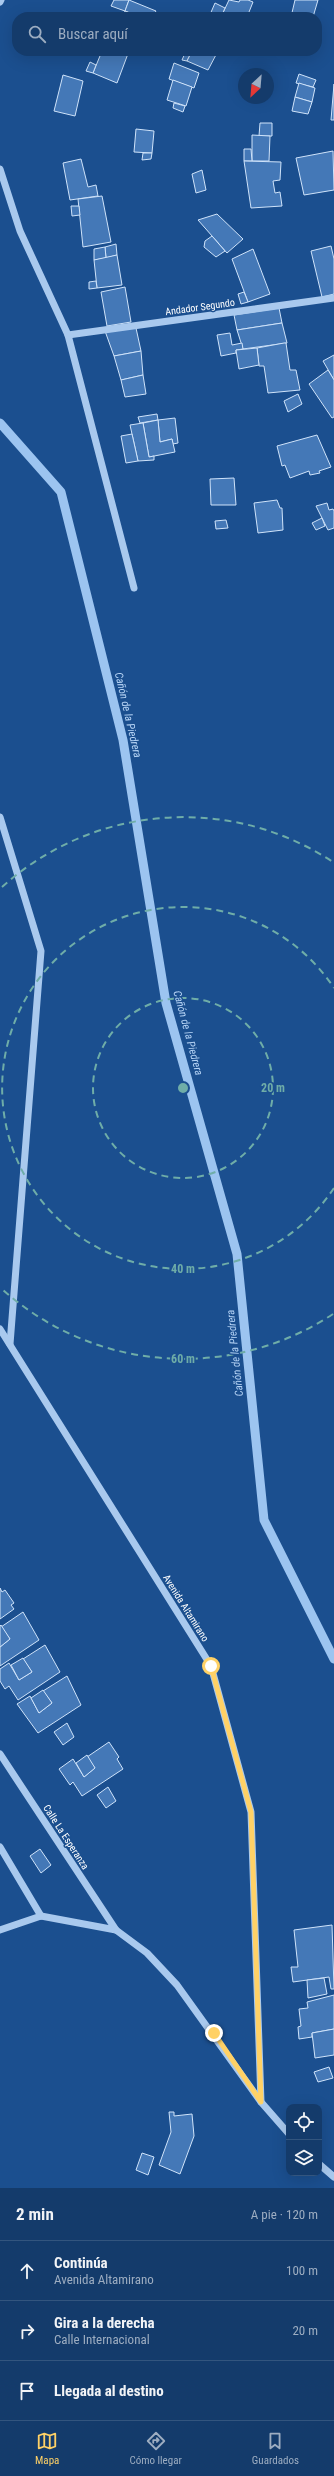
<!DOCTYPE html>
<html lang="es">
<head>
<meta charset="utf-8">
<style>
	:root { --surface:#143b6b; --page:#1d4271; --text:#f1f3f6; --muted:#9dadc1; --line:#33557e; --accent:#ffd166 }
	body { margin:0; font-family:"Roboto Condensed",sans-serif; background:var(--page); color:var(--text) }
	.controls { position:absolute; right:12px; bottom:12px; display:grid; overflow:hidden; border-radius:8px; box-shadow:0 4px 16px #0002 }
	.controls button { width:36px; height:36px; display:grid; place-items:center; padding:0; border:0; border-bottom:1px solid var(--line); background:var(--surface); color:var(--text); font:20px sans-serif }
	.compass { position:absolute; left:238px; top:68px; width:36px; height:36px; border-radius:50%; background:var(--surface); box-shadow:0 4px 16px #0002; rotate:206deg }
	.stop { position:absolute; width:12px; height:12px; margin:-9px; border:3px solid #ffd166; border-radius:50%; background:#fff }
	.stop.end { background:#ffd166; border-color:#fff; box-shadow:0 1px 4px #0008 }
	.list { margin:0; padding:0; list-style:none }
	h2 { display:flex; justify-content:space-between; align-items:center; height:52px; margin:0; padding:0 16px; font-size:17px }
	h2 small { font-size:13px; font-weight:400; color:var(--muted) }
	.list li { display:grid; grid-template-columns:26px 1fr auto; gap:12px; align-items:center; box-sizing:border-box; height:60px; padding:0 16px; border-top:1px solid var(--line) }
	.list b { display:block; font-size:15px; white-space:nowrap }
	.list p { margin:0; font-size:13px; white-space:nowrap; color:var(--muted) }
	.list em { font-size:13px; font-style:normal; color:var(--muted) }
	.icon { flex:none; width:22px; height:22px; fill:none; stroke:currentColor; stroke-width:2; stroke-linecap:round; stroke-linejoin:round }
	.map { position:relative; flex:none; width:334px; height:2188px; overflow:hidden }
	.search { position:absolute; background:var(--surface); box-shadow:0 4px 16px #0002; left:12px; right:12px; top:12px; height:44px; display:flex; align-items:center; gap:10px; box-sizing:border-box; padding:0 14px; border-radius:16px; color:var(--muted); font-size:15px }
	.sheet { height:232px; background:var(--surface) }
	nav { display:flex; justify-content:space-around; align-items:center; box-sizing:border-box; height:56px; border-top:1px solid var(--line); background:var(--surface); font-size:11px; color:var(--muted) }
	nav a { display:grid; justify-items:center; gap:2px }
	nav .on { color:var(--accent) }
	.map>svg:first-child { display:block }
</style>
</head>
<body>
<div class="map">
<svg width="334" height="2188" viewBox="0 0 334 2188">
	<rect width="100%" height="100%" fill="#1b4f8f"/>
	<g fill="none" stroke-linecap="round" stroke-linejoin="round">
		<path stroke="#9cc4f0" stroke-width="9" d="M0,423L61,492L123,740L166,1003L237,1254L264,1520L334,1659"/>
	</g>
	<g fill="#4478b7" stroke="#cfe3fa">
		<path d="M114,0H129L125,11L111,6Z"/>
		<path d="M129,0L156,11L152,17H140L125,11Z"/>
		<path d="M229,0L239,2L240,0H248L253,2L247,17H221Z"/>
		<path d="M295,0H318L313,17H291Z"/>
		<path d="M215,3L225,8L221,17H209Z"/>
		<path d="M125,11L140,17H122Z"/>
		<path d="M102,51H129L117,83L93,73Z"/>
		<path d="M186,51H192L187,61L182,60Z"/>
		<path d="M192,51H224L222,54L218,51L208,70L187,61Z"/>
		<path d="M90,62L96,65L93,73L86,71Z"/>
		<path d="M174,63L199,73L194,88L169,79Z"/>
		<path d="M299,74L316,80L313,87L296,83Z"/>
		<path d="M63,75L83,81L75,116L54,111Z"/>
		<path d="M173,80L192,87L186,106L167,100Z"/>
		<path d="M299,83L315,88L312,102L295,97Z"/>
		<path d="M334,84V120H331Z"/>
		<path d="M295,97L312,102L308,114L292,111Z"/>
		<path d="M174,103L185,106L183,112L173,108Z"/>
		<path d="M260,123H272V136H259Z"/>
		<path d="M136,129L154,131L152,153L134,152Z"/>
		<path d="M252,135L270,136L269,161H252Z"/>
		<path d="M244,149H251L252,161H244Z"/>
		<path d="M333,151L334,190L304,195L296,158Z"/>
		<path d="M143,153H152L151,159L142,160Z"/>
		<path d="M81,159L88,187L96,185L98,196L70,200L63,163Z"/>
		<path d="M244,161L281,162L280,180L273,181L275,193L280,192L282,206L251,208Z"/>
		<path d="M202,170L206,190L196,193L192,174Z"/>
		<path d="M102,196L111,242L83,247L78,199Z"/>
		<path d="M71,206H79L80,215L72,216Z"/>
		<path d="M217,214L243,239L227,253L198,220Z"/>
		<path d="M212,236L225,251L216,257L204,247L205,241Z"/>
		<path d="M116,244L117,255L106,258L105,247Z"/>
		<path d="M331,246L334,259V294L322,297L311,251Z"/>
		<path d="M105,247L106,258L94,260V249Z"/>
		<path d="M253,249L270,294L248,302L232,259Z"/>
		<path d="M117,255L122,285L97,288L94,260Z"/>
		<path d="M96,281L97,288L89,289V282Z"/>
		<path d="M125,287L131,322L107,326L101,292Z"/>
		<path d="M244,292L248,302L241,304L238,294Z"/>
		<path d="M279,308L282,323L237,330L234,315Z"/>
		<path d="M282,323L287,343L243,349L237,330Z"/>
		<path d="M136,328L141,351L114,356L105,331Z"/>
		<path d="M230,333L232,345L242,343L243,349L236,350V353L221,356L217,335Z"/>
		<path d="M284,343H286L290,370H296L300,390L268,393L264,366H259L257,348Z"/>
		<path d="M257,348L259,365L239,369L236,350Z"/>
		<path d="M141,351L143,375L121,380L114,356Z"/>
		<path d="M334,355V380L323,361Z"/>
		<path d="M328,370L334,380V417L332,418L309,384Z"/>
		<path d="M143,375L146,394L125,397L121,380Z"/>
		<path d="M298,394L302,404L288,412L284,401Z"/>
		<path d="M157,414L158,420L140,423L138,417Z"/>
		<path d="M175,418L178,443L173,444L172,439L160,442L158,420Z"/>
		<path d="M158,420L160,442L172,439L175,452L149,457L143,423Z"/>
		<path d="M143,423L149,457L154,456V460L138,461L130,425Z"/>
		<path d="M132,434L138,461L126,463L121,436Z"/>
		<path d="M317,435L331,467L319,471L320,473L310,475L309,471L290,478L285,465L282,466L277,446Z"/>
		<path d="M234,478L236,505H211L210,479Z"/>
		<path d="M277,500L280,508H282L283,530L258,533L254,503Z"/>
		<path d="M327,503L329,510L333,509L334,511V528L328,530L316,506Z"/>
		<path d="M322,518L325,526L316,530L312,523Z"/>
		<path d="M226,520L228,528L216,529L215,521Z"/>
		<path d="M0,1588L2,1592L5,1590L14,1603L11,1605L14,1609L0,1619Z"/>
		<path d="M23,1612L39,1640L0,1666V1647L10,1639L1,1627Z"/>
		<path d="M1,1625L10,1639L0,1647V1626Z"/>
		<path d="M45,1645L60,1672L18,1700L9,1686L5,1689L0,1681V1669L9,1663L19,1680L32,1672L23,1659Z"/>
		<path d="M23,1658L32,1672L19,1680L11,1665Z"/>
		<path d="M67,1676L81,1705L38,1733L17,1704L30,1696L39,1713L52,1703L43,1691Z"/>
		<path d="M43,1690L52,1703L39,1713L31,1698Z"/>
		<path d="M67,1723L74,1737L63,1745L54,1732Z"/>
		<path d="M109,1742L119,1757L117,1759L123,1769L82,1796L73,1782L70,1785L59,1769L73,1759L84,1777L95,1768L87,1757Z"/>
		<path d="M87,1755L95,1768L84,1777L76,1763Z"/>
		<path d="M108,1787L116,1801L106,1808L97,1795Z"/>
		<path d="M40,1849L51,1865L41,1873L30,1856Z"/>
		<path d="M332,1925L334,1989H331L329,1977L293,1982L291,1967H298L294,1930Z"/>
		<path d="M324,1978L327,1994L308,1998L307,1980Z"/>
		<path d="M334,1995V2029L312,2033V2037L299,2039L298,2027L301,2026L299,2009L308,2008L307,2002Z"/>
		<path d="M334,2029V2055L315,2058L312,2033Z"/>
		<path d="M329,2067L333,2078L318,2082L314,2072Z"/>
		<path d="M169,2112H174V2116L192,2114L194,2136L180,2174L159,2165L171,2132Z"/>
		<path d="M142,2153L154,2157L148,2175L136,2170Z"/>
	</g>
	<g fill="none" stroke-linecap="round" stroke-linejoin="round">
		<g stroke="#a9c9ee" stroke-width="7">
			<path d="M0,2L1,0"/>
			<path d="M0,169L20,231L68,335L134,588"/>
			<path d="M68,335L334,298"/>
			<path d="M0,817L41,951L10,1344"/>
			<path d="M0,1329L211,1666L251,1812L261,2102"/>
			<path d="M0,1754L116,1930"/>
			<path d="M0,1847L41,1916"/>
			<path d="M0,1930L41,1916L116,1930L147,1953L177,1985L261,2102L289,2134"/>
			<path d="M319,2164L334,2177"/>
		</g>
	</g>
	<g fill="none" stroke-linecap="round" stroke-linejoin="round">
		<path stroke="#ffd166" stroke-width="5" d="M211,1666L251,1812L261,2102L214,2033"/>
	</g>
	<g fill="none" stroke="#6fada8" stroke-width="2" stroke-dasharray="7 5">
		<circle cx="183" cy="1088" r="90"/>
		<path d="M334 1188A181 181 0 1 1 334 988"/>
		<path d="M333 1314A271 271 0 0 1 2 1289M2 887A271 271 0 0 1 333 862"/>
	</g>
	<g text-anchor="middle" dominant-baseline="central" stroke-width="3" stroke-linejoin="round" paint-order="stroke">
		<g font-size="10" fill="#fff" stroke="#1b4f8f">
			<text transform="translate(200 307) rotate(-8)">Andador Segundo</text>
			<text transform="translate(186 1608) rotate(58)">Avenida Altamirano</text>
			<text transform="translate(66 1837) rotate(57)">Calle La Esperanza</text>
		</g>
		<g font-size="11" font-style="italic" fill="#b5d3f5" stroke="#1b4f8f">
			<text transform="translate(128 715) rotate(77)">Cañón de la Piedrera</text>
			<text transform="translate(188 1033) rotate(75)">Cañón de la Piedrera</text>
			<text transform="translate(235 1353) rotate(-96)">Cañón de la Piedrera</text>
		</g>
	</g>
	<circle cx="183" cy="1088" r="6" fill="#6fada8" stroke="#1b4f8f" stroke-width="2"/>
	<g font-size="12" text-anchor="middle" font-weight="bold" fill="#6fada8" stroke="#1b4f8f" stroke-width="3" stroke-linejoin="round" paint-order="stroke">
		<text x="273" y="1092">20 m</text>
		<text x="183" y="1273">40 m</text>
		<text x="183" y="1363">60 m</text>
	</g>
</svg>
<div class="controls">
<button><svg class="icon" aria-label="locate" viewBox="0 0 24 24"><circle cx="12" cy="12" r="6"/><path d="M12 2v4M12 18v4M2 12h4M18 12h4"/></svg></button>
<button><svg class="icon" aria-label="layers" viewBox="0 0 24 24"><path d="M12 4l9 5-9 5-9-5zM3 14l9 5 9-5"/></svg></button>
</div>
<svg class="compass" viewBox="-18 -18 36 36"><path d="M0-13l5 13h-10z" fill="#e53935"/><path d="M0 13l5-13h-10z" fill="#9dadc1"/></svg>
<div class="stop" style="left:211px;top:1666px"></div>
<div class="stop end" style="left:214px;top:2033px"></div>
<div class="search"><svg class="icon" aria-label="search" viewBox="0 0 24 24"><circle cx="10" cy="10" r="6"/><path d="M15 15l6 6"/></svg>Buscar aquí</div>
</div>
<section class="sheet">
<h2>2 min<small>A pie · 120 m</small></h2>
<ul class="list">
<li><svg class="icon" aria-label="ahead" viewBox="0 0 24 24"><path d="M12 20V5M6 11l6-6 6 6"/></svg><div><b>Continúa</b><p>Avenida Altamirano</p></div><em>100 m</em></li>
<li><svg class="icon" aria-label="right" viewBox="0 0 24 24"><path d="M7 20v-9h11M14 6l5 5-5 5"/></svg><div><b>Gira a la derecha</b><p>Calle Internacional</p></div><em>20 m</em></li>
<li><svg class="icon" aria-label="arrive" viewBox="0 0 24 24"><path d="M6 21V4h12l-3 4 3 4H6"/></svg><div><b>Llegada al destino</b></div></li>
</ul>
</section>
<nav>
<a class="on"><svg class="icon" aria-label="map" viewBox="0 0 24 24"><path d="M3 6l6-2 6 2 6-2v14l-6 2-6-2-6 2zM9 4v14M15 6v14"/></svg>Mapa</a>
<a><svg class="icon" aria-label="directions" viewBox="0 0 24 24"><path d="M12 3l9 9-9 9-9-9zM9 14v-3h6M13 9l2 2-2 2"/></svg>Cómo llegar</a>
<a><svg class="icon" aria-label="saved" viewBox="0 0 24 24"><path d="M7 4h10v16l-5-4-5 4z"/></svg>Guardados</a>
</nav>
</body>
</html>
